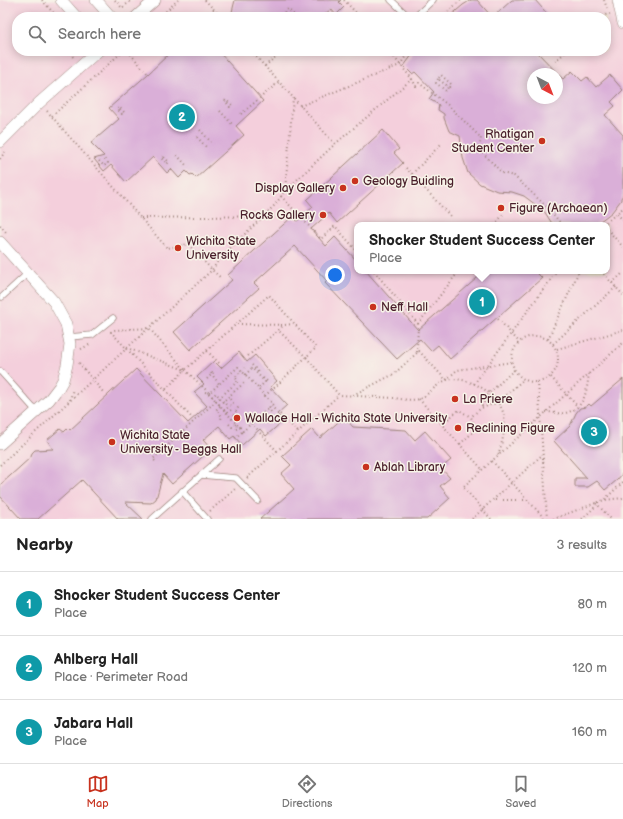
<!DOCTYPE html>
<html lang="en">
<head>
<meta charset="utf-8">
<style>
	:root { --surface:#fff; --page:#f2f2f2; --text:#222; --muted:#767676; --line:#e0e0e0; --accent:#c8321e }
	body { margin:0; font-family:"Balsamiq Sans",sans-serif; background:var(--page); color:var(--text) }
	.compass { position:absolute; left:527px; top:68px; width:36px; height:36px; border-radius:50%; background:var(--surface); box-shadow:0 2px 10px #0003; rotate:138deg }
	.you { position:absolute; left:335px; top:275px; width:14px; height:14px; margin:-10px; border:3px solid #fff; border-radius:50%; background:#1a73e8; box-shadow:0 0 0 6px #1a73e833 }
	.badge { display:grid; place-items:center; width:26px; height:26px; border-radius:50%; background:var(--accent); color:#fff; font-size:13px; font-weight:700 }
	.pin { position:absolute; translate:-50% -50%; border:2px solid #fff; box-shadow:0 1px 4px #0006 }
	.popup { position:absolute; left:354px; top:222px; width:256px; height:52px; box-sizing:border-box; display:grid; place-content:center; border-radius:8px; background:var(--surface); filter:drop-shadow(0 1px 3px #0005); font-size:13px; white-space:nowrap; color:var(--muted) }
	.popup b { font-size:15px; color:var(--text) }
	.popup::after { content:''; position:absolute; left:50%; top:100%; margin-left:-8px; border:8px solid transparent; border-top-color:var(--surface) }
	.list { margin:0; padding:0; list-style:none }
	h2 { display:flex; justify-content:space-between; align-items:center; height:52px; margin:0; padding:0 16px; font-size:17px }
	h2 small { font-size:13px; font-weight:400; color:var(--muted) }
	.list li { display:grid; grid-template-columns:26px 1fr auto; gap:12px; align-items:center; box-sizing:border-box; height:64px; padding:0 16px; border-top:1px solid var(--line) }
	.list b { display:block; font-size:15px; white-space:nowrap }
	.list p { margin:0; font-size:13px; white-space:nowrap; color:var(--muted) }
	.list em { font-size:13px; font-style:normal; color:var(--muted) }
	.icon { flex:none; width:22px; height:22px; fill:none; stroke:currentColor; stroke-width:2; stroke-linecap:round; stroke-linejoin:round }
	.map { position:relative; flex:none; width:623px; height:519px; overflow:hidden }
	.search { position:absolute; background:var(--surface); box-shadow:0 2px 10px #0003; left:12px; right:12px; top:12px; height:44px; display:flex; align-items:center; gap:10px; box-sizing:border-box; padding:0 14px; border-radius:16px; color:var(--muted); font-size:15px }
	.sheet { height:244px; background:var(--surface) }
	nav { display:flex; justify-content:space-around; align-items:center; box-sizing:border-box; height:56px; border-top:1px solid var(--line); background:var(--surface); font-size:11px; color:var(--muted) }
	nav a { display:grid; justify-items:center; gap:2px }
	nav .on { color:var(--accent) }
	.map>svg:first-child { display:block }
</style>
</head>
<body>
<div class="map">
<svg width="623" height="519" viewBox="0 0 623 519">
	<rect width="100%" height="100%" fill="#f7f3e8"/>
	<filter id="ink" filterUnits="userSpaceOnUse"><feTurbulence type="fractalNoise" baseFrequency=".025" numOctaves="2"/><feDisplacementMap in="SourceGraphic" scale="8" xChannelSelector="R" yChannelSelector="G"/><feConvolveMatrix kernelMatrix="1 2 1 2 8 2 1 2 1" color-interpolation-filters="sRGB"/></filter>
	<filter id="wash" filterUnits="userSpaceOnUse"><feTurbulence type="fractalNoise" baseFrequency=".012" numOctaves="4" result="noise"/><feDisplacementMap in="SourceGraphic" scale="16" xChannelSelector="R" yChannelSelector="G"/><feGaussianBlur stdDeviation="0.9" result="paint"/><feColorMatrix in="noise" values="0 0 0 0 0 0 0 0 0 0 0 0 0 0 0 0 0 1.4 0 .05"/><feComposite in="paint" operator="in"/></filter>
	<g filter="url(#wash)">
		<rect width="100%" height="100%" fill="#efe5ca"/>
		<path fill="#f4cfdc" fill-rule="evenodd" d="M0,0H623V519H0ZM17,17H606V51H17ZM533,74H557V98H533ZM357,225H607V271H357Z"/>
		<g id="blocks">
			<g fill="#daafd8" fill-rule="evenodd">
				<path d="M235,0H341L339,2L344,7L336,15L331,9L322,17H233L232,12Z"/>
				<path d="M471,0H477L492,17H449L463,5Z"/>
				<path d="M512,0H535L550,17H493Z"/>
				<path d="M172,51H218L263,101L236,126L244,135L196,178L192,174L190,175L186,171L179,178L171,169L167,173L153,157L126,182L111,165L104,171L94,159L104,156L91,143L119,119L109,108L148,74Z"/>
				<path d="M415,51H536L563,79L572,71L582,81L587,77L596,87L610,75L623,90L611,102L615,106L605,115L623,135V195L621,198V200L612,212L595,225H553L544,211L524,196L512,192L497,191L480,184L468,173L463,158L460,136L449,131L444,118V114L438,110L439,105L429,99L434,92L415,72L412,74L404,66ZM533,74H557V98H533Z"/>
				<path d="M383,130L399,149L394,153L403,163L337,223L329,213L311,229L326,246L335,237L357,261V271H366L418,330L485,271H535L542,278L450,359L438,345L431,351L420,339L397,359L325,283L327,281L295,246L254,283L259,288L190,350L174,332L232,280L228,275L254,251L293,216L297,221L313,207L307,200Z"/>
				<path d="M239,352L247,362L255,355L277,381L270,387L287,405L277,414L283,421L266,436L260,429L242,445L234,436L230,439L219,426L203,440L211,449L172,484L163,474L156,499L151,503L125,502L143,519H118L82,480L38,519H21L0,496V485L31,457L32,453L35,450L53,449L47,440L60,429L64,432L68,428L70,430L136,369L188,423L207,406L194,392L204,384L197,377L214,361L221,368Z"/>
				<path d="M623,379V473L617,480L605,490L597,481L588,487H575V478H587L554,441L570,426L576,413L580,408L586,407L589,404L591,406Z"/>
				<path d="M344,417L353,427L406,430L415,440L425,431L451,460L441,468L450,478L440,486L450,498L427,519H260L294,489L281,474L291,465L282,456L312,429L320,438Z"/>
			</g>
		</g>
	</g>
	<g filter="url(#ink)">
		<use href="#blocks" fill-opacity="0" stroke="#9c827a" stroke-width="1"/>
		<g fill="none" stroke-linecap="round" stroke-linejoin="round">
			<g stroke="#9c827a" stroke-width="7">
				<g id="lane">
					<path d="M391,0L408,16L415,17L433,0"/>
					<path d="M2,297L28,273"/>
					<path d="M69,337L92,335L113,318"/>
					<path d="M0,371L36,411"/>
					<path d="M201,475L236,478L258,501"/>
					<path d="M182,491L207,519"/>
					<path d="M152,519L219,459"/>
				</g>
			</g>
			<g stroke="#9c827a" stroke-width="12">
				<g id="street">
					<path d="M61,0L76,17"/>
					<path d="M96,0L111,17"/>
					<path d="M618,0L623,23"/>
					<path d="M136,17L155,0"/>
					<path d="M0,142L39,103L98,51"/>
					<path d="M0,242L54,302L66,324L70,344L67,365L63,380L59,387L49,400L0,444"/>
				</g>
			</g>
			<g stroke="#9c827a" stroke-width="2" stroke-dasharray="1 3" stroke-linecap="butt">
				<path d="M42,0L57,17"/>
				<path d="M115,0L122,8L132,0"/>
				<path d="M205,0L221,17"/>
				<path d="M344,0L360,17"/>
				<path d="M604,0L607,8"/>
				<path d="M281,15L288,9L296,17"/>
				<path d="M160,17L178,0"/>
				<path d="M279,17L281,15V17"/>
				<path d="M442,17L461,0"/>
				<path d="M602,17L605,15L610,14"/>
				<path d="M128,51L148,74"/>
				<path d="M180,51L184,57"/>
				<path d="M183,51L186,55L185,57"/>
				<path d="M251,51L335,144"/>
				<path d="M389,51L412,79L416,86L419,83L448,105L481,138L479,149L502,173L514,176L549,209L562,225"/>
				<path d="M73,57L72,55L76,51"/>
				<path d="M555,61L567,51"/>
				<path d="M265,66L279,54V51"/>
				<path d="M438,79L436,83L446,91L448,87"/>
				<path d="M451,84L441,75L438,79L449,87L451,85"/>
				<path d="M225,101L226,100L232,105L230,107L225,101"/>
				<path d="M300,106L400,65L409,51"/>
				<path d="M47,111L167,248L188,244L212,270L221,278"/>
				<path d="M220,111L232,124"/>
				<path d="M124,112L119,107L117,109L122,114L124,112"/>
				<path d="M241,114L279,82"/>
				<path d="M52,116L123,51"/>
				<path d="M200,130L211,142"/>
				<path d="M197,137L206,147"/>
				<path d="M177,155L186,165"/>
				<path d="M163,156L161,158L167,164L169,162L164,157"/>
				<path d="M0,159L5,152"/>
				<path d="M99,161L104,166L108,163L103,158"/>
				<path d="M406,168L451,217"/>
				<path d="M412,174L442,143"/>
				<path d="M285,190L293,98"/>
				<path d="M281,196L321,239L335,226L357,251"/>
				<path d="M617,214L623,220"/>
				<path d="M141,218L262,216"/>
				<path d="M0,225L6,232"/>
				<path d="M495,225L504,213"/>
				<path d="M603,225L623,208"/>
				<path d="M607,229L623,247"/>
				<path d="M374,271L418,324L417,353"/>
				<path d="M601,271L623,295"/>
				<path d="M612,283L623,273"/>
				<path d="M498,319L519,342"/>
				<path d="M237,324L284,325L293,324"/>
				<path d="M418,324L459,271"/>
				<circle cx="535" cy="359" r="23"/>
				<path d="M548,339L579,271"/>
				<path d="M553,344L616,287"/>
				<path d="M127,348L212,270L220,258L275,205L285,191L335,144L412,79"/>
				<path d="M81,349L91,344"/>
				<path d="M557,349L623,330"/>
				<path d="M207,351L221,365"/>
				<path d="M248,356L283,326"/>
				<path d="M79,363L103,392"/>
				<path d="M252,365L259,373"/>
				<path d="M185,370L200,384"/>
				<path d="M514,370L489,393L481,408L497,403L524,379"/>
				<path d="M211,373L219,384"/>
				<path d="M551,377L578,407"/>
				<path d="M263,378L267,381"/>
				<path d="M207,379L215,371"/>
				<path d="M538,382L547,519"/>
				<path d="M474,384L557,271"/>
				<path d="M202,386L209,393"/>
				<path d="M274,388L306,357L278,330"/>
				<path d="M166,389L185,370L149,328L115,330L111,332L191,417"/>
				<path d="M205,392L209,393L216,401"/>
				<path d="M208,394L238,367L258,388"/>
				<path d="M353,395L394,374L419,351L446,380L457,370L512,362"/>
				<path d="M265,396L272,389"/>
				<path d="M212,397L216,393L228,407"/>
				<path d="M419,399L482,469"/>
				<path d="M70,400L73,389"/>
				<path d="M216,401L238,381L235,377L245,368"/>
				<path d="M219,405L245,382"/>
				<path d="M220,406L216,410L222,416L221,419"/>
				<path d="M271,406L276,411"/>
				<path d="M268,408L271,412"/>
				<path d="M224,411L233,403L229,398"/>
				<path d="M546,412C553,412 563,415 568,412C586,407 587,388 589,373"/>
				<path d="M227,413L231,410"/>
				<path d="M280,414L298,432"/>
				<path d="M232,419L239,406"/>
				<path d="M255,420L258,423"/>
				<path d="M251,423L258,430"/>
				<path d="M229,424L232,427L236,424"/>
				<path d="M442,424L459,410L471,417"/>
				<path d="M236,429L242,426"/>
				<path d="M260,433L277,451"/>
				<path d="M235,438L243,431"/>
				<path d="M460,444L472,433L475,427L471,417L481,408"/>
				<path d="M155,461L153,459L216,401L243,431L273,404L258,389L265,382L252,368L245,375L244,373"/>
				<path d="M492,461L545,519"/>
				<path d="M0,465L127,348L185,370L269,295L316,348L306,357L339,395C358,396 376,397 394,398C400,399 413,401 419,399C428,396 437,383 447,380C468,375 500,394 504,416C506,430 502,443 498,455"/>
				<path d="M247,478L339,395"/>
				<path d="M623,482L604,500L623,498"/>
				<path d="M495,500H528"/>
				<path d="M596,503L611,519"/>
				<path d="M210,511L235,489"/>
				<path d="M472,519L542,455"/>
				<path d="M491,519L463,487L623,343"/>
				<path d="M553,519L604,500"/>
				<path d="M582,519L597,505"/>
			</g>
			<use href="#lane" stroke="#fff" stroke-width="5.5"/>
			<use href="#street" stroke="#fff" stroke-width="11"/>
		</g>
	</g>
	<g fill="#c8321e" stroke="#f7f3e8" stroke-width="1.5">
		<circle cx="542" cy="141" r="4"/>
		<circle cx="355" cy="181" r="4"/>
		<circle cx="343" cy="188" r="4"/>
		<circle cx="501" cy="208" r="4"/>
		<circle cx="323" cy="215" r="4"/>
		<circle cx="178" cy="248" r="4"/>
		<circle cx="373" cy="307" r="4"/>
		<circle cx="455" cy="399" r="4"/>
		<circle cx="237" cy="418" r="4"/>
		<circle cx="458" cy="428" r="4"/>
		<circle cx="112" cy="442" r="4"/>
		<circle cx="366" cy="467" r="4"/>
	</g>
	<g text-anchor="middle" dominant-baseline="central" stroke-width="3" stroke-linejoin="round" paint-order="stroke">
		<g font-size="12" fill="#4a1f2b" stroke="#f7f3e8" text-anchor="start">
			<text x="534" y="134" text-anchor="end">Rhatigan<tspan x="534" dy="14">Student Center</tspan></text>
			<text x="363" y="181">Geology Buidling</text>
			<text x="335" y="188" text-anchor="end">Display Gallery</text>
			<text x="509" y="208">Figure (Archaean)</text>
			<text x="315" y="215" text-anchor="end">Rocks Gallery</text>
			<text x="186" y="241">Wichita State<tspan x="186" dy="14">University</tspan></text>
			<text x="381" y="307">Neff Hall</text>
			<text x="463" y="399">La Priere</text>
			<text x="245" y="418">Wallace Hall - Wichita State University</text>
			<text x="466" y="428">Reclining Figure</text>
			<text x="120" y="435">Wichita State<tspan x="120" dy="14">University - Beggs Hall</tspan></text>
			<text x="374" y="467">Ablah Library</text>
		</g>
	</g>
</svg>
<svg class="compass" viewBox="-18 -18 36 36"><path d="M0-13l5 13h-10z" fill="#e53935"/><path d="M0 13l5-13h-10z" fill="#767676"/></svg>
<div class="you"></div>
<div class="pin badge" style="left:482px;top:302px;background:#0f9aa8">1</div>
<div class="popup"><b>Shocker Student Success Center</b>Place</div>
<div class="pin badge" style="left:182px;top:117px;background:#0f9aa8">2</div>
<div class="pin badge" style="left:594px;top:432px;background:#0f9aa8">3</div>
<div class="search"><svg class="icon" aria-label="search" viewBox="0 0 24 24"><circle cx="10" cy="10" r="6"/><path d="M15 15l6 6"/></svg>Search here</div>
</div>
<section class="sheet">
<h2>Nearby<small>3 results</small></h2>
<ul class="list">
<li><span class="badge" style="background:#0f9aa8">1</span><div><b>Shocker Student Success Center</b><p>Place</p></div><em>80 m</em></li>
<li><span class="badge" style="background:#0f9aa8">2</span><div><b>Ahlberg Hall</b><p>Place · Perimeter Road</p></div><em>120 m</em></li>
<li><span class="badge" style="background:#0f9aa8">3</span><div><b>Jabara Hall</b><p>Place</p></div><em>160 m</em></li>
</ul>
</section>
<nav>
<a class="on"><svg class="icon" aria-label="map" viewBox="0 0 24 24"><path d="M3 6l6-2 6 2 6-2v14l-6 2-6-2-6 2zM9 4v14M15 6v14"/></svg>Map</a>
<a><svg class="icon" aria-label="directions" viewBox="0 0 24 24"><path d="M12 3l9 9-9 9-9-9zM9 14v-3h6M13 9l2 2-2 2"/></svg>Directions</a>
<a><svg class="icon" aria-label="saved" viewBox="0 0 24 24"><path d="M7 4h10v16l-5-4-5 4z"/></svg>Saved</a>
</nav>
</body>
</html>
